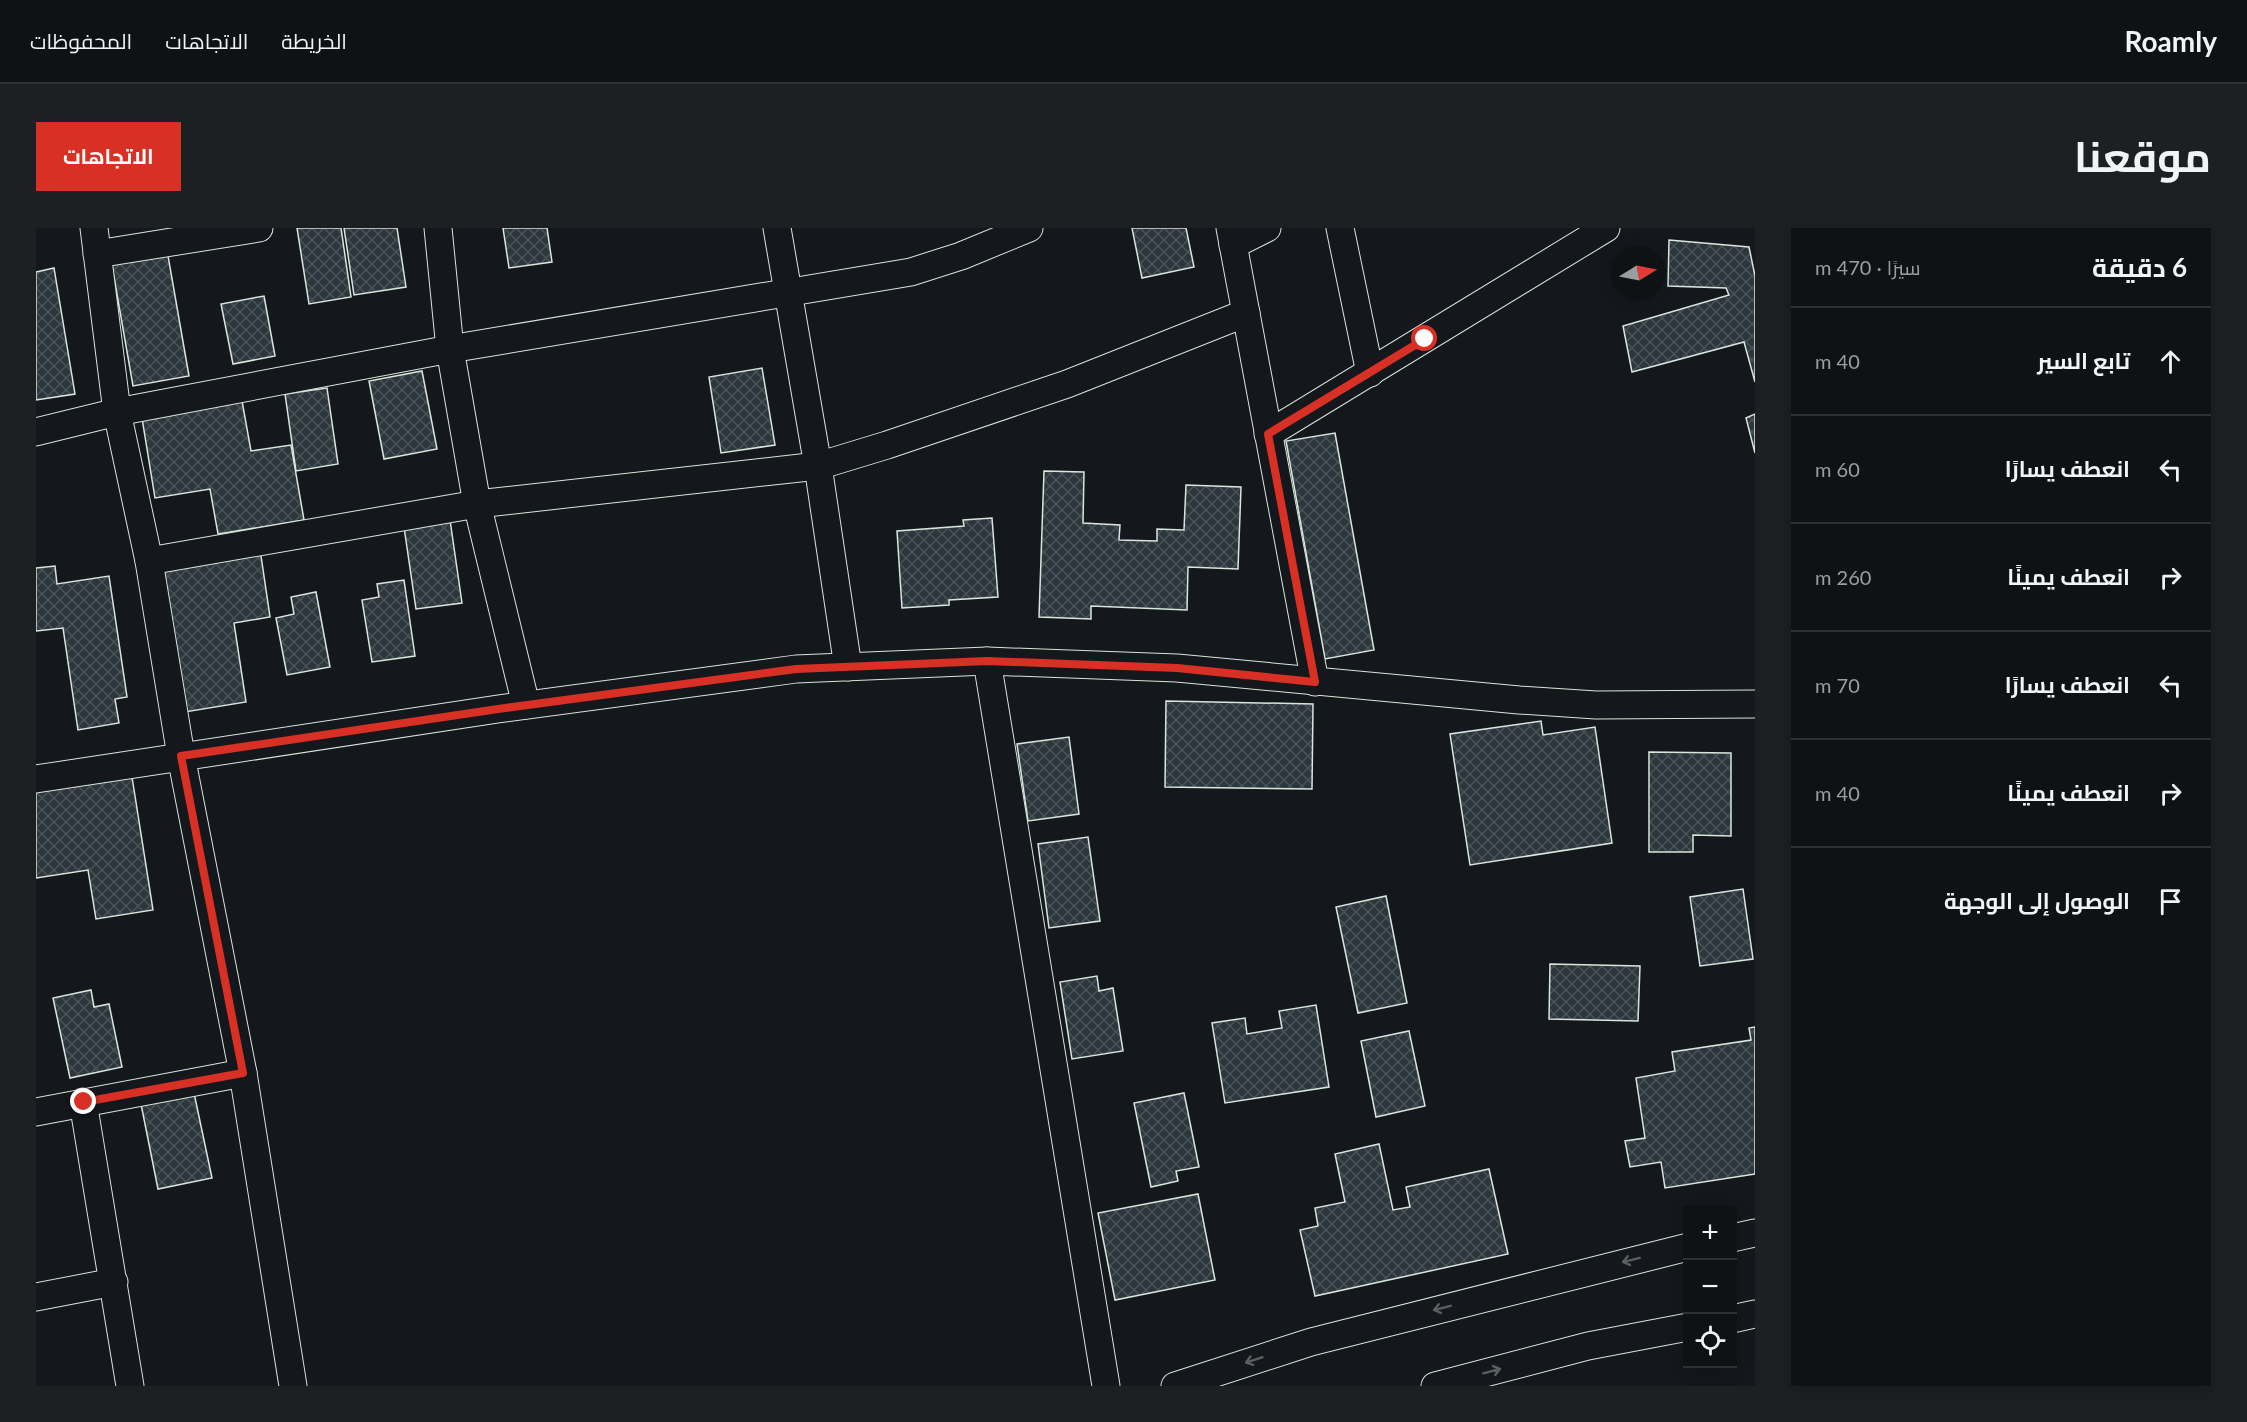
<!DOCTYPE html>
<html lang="ar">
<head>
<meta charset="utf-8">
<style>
	:root { --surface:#0f1215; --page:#1d2022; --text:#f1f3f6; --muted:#9b9ea0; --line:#2f3234; --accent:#d93025 }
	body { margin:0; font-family:Lato,Cairo,sans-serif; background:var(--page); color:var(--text); direction:rtl }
	.controls { position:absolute; right:18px; bottom:18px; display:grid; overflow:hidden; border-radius:0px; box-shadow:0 3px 15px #0003 }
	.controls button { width:54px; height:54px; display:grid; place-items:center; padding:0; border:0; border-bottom:2px solid var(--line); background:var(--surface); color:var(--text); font:30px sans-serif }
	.compass { position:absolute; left:1575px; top:18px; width:54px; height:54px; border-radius:50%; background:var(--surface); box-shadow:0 3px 15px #0003; rotate:80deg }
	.stop { position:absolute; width:18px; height:18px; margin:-14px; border:4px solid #d93025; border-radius:50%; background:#fff }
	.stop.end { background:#d93025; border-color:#fff; box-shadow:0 2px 6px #0008 }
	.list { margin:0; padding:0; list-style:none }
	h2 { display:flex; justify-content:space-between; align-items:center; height:78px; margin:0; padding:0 24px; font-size:26px }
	h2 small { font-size:20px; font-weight:400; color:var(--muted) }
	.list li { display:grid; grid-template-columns:39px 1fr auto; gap:18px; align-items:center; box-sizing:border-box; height:108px; padding:0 24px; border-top:2px solid var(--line) }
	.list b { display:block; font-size:22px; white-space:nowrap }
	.list em { font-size:20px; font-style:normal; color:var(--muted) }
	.icon { flex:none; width:33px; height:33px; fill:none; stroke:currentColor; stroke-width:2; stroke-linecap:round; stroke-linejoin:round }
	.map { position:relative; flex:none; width:1719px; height:1158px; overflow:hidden; direction:ltr; border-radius:0px }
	header { display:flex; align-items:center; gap:36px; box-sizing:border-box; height:84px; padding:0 30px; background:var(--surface); border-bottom:2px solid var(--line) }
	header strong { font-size:28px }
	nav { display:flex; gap:33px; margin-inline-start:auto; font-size:21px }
	.intro { display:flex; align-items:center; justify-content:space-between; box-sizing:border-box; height:144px; padding:0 36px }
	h1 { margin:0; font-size:42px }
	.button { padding:15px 27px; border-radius:0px; background:var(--accent); color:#fff; font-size:21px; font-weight:700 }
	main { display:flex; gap:36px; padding:0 36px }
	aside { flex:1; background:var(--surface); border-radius:0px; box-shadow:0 3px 15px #0003 }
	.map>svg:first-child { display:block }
</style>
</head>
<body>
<header>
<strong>Roamly</strong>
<nav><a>الخريطة</a><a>الاتجاهات</a><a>المحفوظات</a></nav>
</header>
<div class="intro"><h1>موقعنا</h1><a class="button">الاتجاهات</a></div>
<main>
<aside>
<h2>6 دقيقة<small>سيرًا · 470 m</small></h2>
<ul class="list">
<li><svg class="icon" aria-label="ahead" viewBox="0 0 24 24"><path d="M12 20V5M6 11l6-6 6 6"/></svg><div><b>تابع السير</b></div><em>40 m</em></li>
<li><svg class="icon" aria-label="left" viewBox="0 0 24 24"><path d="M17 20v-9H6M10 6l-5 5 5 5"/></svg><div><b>انعطف يسارًا</b></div><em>60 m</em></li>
<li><svg class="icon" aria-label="right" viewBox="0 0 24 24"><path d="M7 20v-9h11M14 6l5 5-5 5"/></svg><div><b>انعطف يمينًا</b></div><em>260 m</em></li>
<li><svg class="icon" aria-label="left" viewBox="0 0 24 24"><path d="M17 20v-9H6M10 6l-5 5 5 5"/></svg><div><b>انعطف يسارًا</b></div><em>70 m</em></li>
<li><svg class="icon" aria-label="right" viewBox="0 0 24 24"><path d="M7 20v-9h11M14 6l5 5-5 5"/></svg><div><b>انعطف يمينًا</b></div><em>40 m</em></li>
<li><svg class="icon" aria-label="arrive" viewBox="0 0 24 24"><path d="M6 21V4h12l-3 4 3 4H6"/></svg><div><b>الوصول إلى الوجهة</b></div></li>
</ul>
</aside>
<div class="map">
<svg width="1719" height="1158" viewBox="0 0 1719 1158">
	<defs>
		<pattern id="building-cross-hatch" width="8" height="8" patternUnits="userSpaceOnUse" patternTransform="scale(1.5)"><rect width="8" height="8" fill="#2c363c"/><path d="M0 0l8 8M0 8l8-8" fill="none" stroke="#4a5358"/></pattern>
	</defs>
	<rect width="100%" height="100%" fill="#14181c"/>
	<g fill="url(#building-cross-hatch)" stroke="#d8e6dc" stroke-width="1.5">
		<path d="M261,0H305L315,69L273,76Z"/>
		<path d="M308,0H361L370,59L318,67Z"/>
		<path d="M467,0H511L516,34L473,40Z"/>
		<path d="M1096,0H1150L1158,39L1106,50Z"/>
		<path d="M1633,12L1713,19L1719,48V154L1708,114L1596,144L1587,98L1693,67L1690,60L1632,58Z"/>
		<path d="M131,22L153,148L97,158L75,32Z"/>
		<path d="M18,40L39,166L0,172V44Z"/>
		<path d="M228,68L239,128L197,136L185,76Z"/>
		<path d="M726,140L739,217L685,225L673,149Z"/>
		<path d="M386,143L401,221L348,231L333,153Z"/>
		<path d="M291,160L302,236L260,243L249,166Z"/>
		<path d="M206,173L215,223L255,217L268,292L182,306L174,261L119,270L106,190Z"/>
		<path d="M1719,186V225L1710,190Z"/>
		<path d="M1299,205L1338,422L1289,431L1250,213Z"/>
		<path d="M1008,243L1048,244L1047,295L1084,297L1083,312L1121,313V301L1148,302L1150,257L1205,259L1202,341L1152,339L1151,382L1055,378V391L1003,389Z"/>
		<path d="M956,290L962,369L913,372V377L866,380L861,303L928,298L927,292Z"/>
		<path d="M414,292L426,375L380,381L368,299Z"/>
		<path d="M224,321L234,389L198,395L210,474L149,484L126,336Z"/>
		<path d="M19,338L21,356L73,348L91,469L79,471L83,495L42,502L27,400L0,403V340Z"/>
		<path d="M368,352L379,428L336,434L326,372L343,369L341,356Z"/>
		<path d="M280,364L294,439L251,447L240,390L258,386L255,369Z"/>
		<path d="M1130,473L1277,476L1276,561L1129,559Z"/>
		<path d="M1505,493L1507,507L1559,499L1576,615L1434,637L1414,506Z"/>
		<path d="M1033,509L1043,586L992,593L981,516Z"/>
		<path d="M1613,524L1695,525V608L1657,607V624H1613Z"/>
		<path d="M96,549L117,682L60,691L52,642L0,650V564Z"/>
		<path d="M1052,609L1064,693L1013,700L1002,616Z"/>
		<path d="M1707,661L1717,731L1664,738L1654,669Z"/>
		<path d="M1350,668L1371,775L1322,785L1300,679Z"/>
		<path d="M1514,736L1604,738L1602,793L1513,791Z"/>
		<path d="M1061,748L1063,763L1077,760L1087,823L1036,831L1024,754Z"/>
		<path d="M55,762L58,779L73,776L86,839L34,850L17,770Z"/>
		<path d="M1280,777L1293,859L1189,875L1176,795L1209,790L1211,806L1246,800L1243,783Z"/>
		<path d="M1719,799V946L1629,960L1625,934L1594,939L1589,913L1609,910L1600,850L1639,843L1636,824L1715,812L1713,800Z"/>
		<path d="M1373,803L1389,878L1340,889L1325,813Z"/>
		<path d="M158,865L176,950L122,961L105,876Z"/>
		<path d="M1148,865L1163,939L1140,943L1142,953L1115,959L1098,875Z"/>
		<path d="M1343,916L1357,982L1374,979L1370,959L1453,941L1472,1026L1279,1068L1264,1002L1282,998L1279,980L1309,974L1299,926Z"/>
		<path d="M1162,966L1179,1052L1079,1072L1062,985Z"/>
	</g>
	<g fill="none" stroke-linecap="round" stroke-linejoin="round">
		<g stroke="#d8e6dc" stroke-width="29">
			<g id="minor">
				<path d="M58,0L81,184L113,333L145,528L207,845L257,1158"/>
				<path d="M402,0L414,121L441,276L490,477"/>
				<path d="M741,0L782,238L812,439"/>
				<path d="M1194,0L1279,454"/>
				<path d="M1304,0L1334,145"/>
				<path d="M1197,17L1231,0"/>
				<path d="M61,26L223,0"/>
				<path d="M0,204L81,184L414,121L875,44L925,28L993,0"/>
				<path d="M1232,206L1570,0"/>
				<path d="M113,333L441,276L782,238L851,217L1031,156L1210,85"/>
				<path d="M951,433L1070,1158"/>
				<path d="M0,551L462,481L760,441L951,433L1141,440L1483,472L1560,477L1719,476"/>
				<path d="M47,874L94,1158"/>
				<path d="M0,884L207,845"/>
				<path d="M1696,1010L1719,1005"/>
				<path d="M0,1069L78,1054"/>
				<path d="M1696,1091L1719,1086"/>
				<path d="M1139,1158L1275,1114L1652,1019"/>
				<path d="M1399,1158L1552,1118L1652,1099"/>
			</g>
		</g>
		<use href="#minor" stroke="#14181c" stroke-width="27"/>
	</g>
	<defs><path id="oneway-shaft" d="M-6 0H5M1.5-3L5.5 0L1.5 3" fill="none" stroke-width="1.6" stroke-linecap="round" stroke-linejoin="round" transform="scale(1.5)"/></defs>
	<g stroke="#59605f">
		<use href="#oneway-shaft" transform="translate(1595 1032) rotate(166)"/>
		<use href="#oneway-shaft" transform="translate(1406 1080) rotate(166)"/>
		<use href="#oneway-shaft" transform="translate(1218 1132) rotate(162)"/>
		<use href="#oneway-shaft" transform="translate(1456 1143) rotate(-15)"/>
	</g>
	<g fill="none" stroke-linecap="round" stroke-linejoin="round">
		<path stroke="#d93025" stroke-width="8" d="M48,874L207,845L145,528L462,481L760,441L951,433L1141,440L1279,454L1232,206L1389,111"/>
	</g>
</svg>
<div class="controls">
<button>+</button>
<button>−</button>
<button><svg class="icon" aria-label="locate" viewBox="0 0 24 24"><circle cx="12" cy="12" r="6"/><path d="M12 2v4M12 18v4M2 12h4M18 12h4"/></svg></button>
</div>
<svg class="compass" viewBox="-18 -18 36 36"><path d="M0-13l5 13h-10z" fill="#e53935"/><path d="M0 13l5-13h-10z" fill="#9b9ea0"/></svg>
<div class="stop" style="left:1389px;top:111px"></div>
<div class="stop end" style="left:48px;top:874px"></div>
</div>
</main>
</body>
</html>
